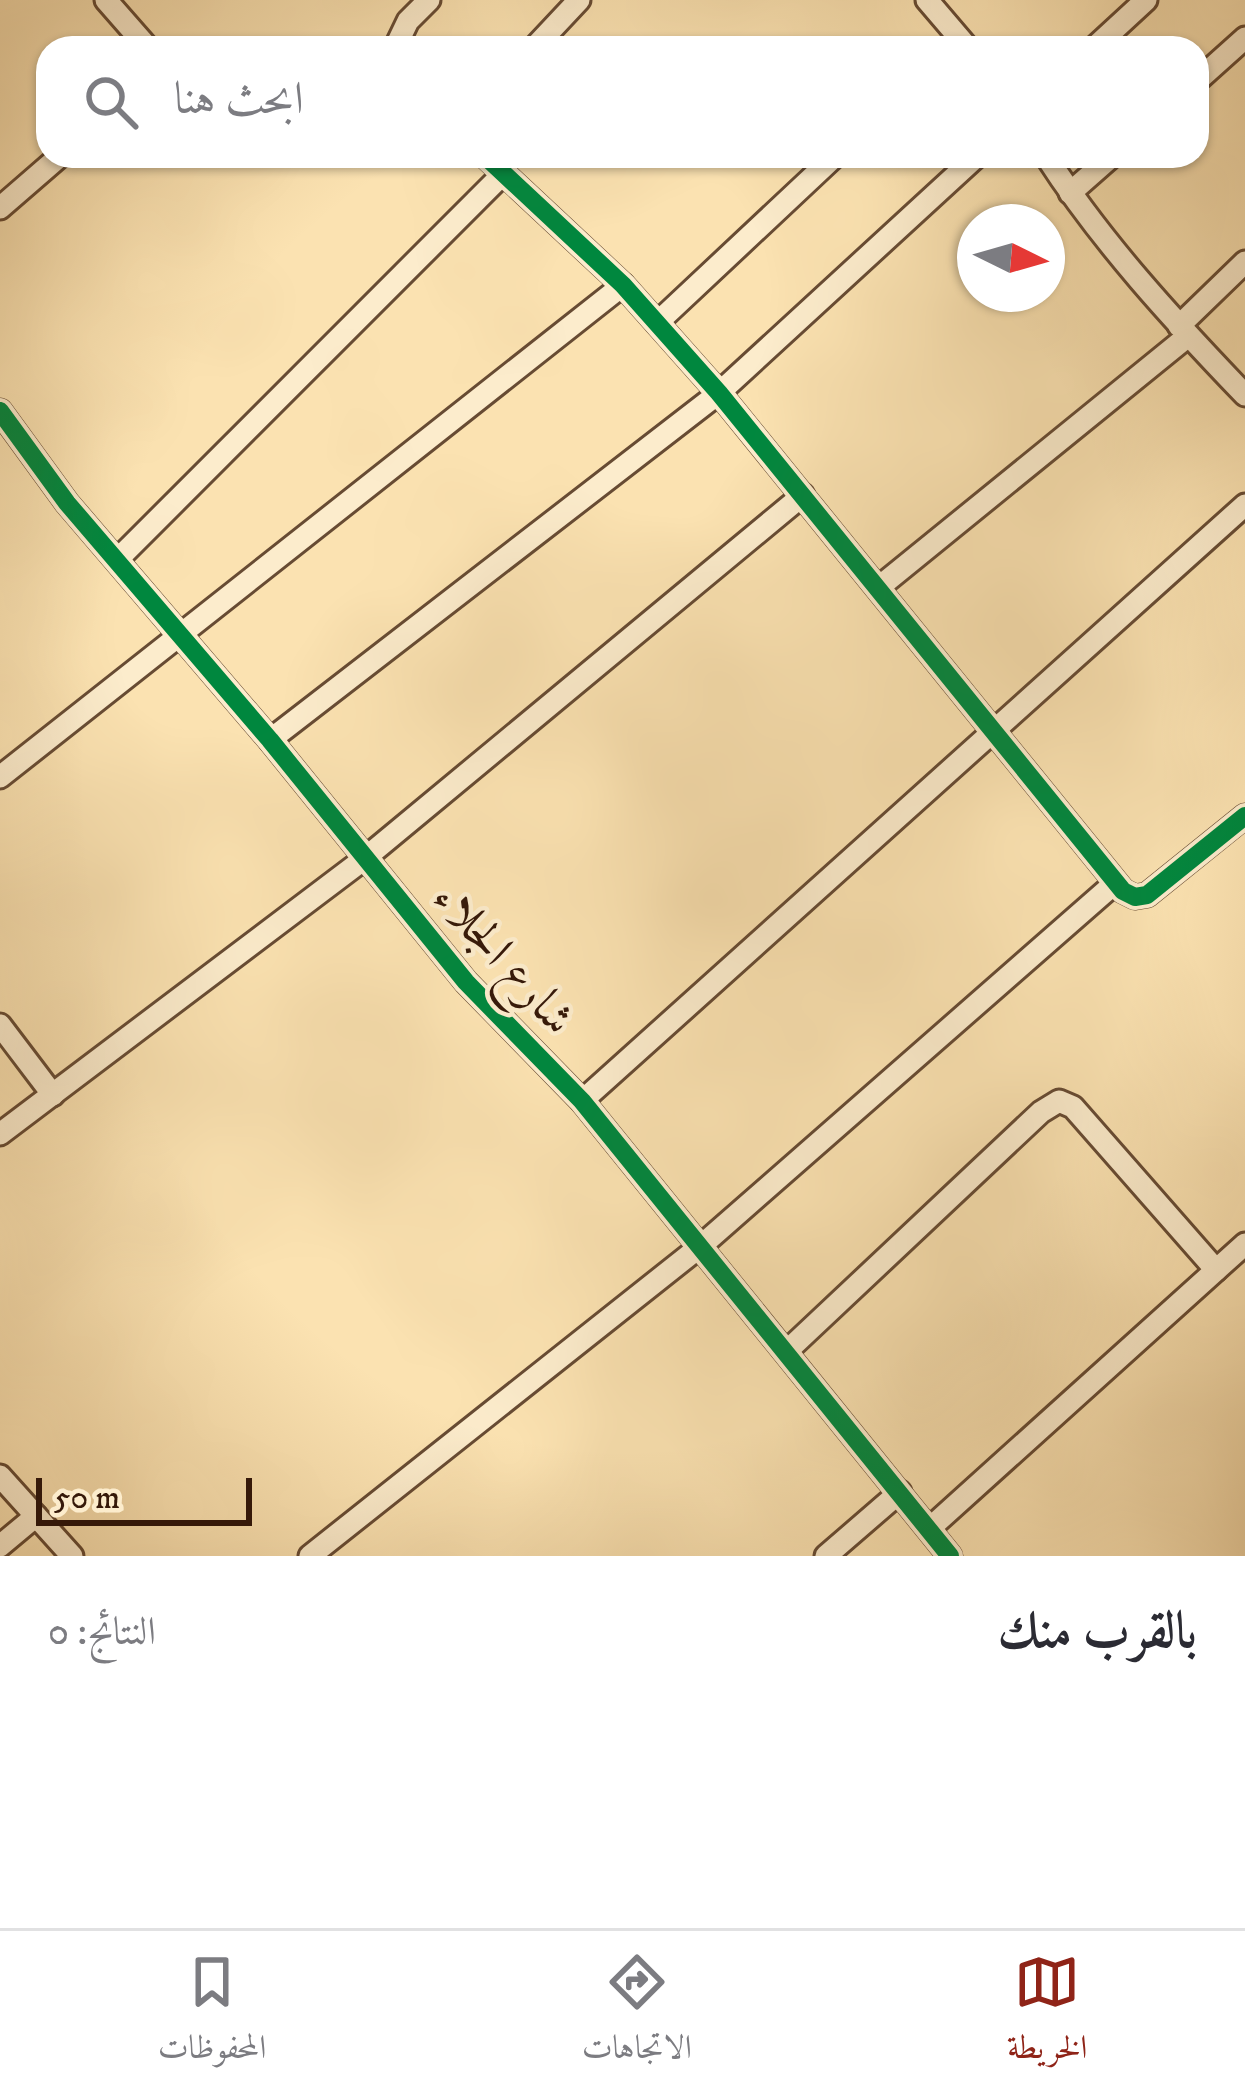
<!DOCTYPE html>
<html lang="ar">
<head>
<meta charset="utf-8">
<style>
	:root { --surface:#fff; --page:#f7f7f7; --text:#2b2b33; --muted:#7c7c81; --line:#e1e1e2; --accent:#8f2418 }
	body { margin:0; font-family:"IM FELL DW Pica",Amiri,serif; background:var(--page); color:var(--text); direction:rtl }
	.compass { position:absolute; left:957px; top:204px; width:108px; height:108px; border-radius:50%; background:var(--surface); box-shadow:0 3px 9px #0004; rotate:95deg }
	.scale { position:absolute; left:36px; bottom:30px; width:216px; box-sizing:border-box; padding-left:12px; border:6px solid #361909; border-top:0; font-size:33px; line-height:42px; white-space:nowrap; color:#361909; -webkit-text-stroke:9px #fceccc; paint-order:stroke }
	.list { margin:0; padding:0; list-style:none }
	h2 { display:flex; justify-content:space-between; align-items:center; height:156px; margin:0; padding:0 48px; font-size:51px }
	h2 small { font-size:39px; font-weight:400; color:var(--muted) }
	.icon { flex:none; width:66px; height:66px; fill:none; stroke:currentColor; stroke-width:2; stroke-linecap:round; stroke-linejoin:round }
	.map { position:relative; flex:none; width:1245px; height:1556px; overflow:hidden; direction:ltr }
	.search { position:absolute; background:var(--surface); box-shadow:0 3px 9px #0004; left:36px; right:36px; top:36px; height:132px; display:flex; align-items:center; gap:30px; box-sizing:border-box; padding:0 42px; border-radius:36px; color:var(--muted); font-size:45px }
	.sheet { height:372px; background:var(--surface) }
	nav { display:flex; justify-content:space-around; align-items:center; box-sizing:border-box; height:168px; border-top:3px solid var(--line); background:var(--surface); font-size:33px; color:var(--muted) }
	nav a { display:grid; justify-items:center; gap:6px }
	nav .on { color:var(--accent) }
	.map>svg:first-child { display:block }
</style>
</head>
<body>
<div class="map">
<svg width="1245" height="1556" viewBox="0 0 1245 1556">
	<rect width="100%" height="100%" fill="#fbe2b1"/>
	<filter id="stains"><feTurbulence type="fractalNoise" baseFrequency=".00167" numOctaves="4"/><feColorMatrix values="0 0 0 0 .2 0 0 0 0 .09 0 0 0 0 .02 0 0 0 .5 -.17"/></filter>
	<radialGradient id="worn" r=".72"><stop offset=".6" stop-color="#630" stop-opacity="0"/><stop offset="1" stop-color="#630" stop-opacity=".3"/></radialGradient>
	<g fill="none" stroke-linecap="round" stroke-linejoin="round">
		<g stroke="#674b33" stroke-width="27">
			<g id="street">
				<path d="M106,0L148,48"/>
				<path d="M927,0L968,48"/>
				<path d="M395,48L408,21L429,0"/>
				<path d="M534,48L579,0"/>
				<path d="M1094,48L1146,0"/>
				<path d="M1197,81L1245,38"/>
				<path d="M485,156L623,285L719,393L1123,891L1135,897L1147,895L1245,816"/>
				<path d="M1046,156C1102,243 1174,321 1245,395"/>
				<path d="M1070,193L1112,156"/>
				<path d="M0,208L60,156"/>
				<path d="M657,323L835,156"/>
				<path d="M1179,326L1245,262"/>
				<path d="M0,411L67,503L270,740L466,982L582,1101L950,1556"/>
				<path d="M117,560L503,174"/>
				<path d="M878,588L1188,336"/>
				<path d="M270,740L719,393L977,156"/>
				<path d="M0,777L623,285"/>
				<path d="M0,1025L53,1095"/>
				<path d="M582,1101L1245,505"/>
				<path d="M0,1134L364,859L803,495"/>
				<path d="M787,1351L1041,1112L1059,1101L1073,1107L1216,1270"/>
				<path d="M0,1476L72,1556"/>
				<path d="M929,1529L1245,1244"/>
				<path d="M0,1546L36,1516"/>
				<path d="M310,1556L702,1245L1115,883"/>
				<path d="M826,1556L900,1492"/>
			</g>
		</g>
		<use href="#street" stroke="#fceccc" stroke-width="21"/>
		<g stroke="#fceccc" stroke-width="26">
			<g id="cycleway">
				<path d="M485,156L623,285L719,393L1123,891L1135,897L1147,895L1245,816"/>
				<path d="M0,411L67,503L270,740L466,982L582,1101L950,1556"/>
			</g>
		</g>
		<use href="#cycleway" stroke="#00873e" stroke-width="18"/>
	</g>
	<g text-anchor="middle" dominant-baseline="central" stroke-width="9" stroke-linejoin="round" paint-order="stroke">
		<g font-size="48" fill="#361909" stroke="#fceccc">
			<text transform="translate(503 959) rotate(48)">شارع الجلاء</text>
		</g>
	</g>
	<rect width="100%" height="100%" filter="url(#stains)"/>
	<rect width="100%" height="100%" fill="url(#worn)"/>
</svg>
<svg class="compass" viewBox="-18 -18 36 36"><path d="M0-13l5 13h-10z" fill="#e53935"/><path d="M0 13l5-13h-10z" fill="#7c7c81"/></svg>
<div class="scale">50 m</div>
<div class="search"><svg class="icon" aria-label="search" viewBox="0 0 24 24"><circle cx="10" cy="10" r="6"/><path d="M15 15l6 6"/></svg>ابحث هنا</div>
</div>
<section class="sheet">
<h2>بالقرب منك<small>النتائج: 0</small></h2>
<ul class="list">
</ul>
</section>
<nav>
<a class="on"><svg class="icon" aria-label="map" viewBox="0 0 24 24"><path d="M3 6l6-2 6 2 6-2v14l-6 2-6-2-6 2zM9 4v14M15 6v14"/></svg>الخريطة</a>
<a><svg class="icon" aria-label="directions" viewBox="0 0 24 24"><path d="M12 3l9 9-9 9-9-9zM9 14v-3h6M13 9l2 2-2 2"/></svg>الاتجاهات</a>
<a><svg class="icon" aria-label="saved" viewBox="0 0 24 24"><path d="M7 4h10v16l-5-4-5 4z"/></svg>المحفوظات</a>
</nav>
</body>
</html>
